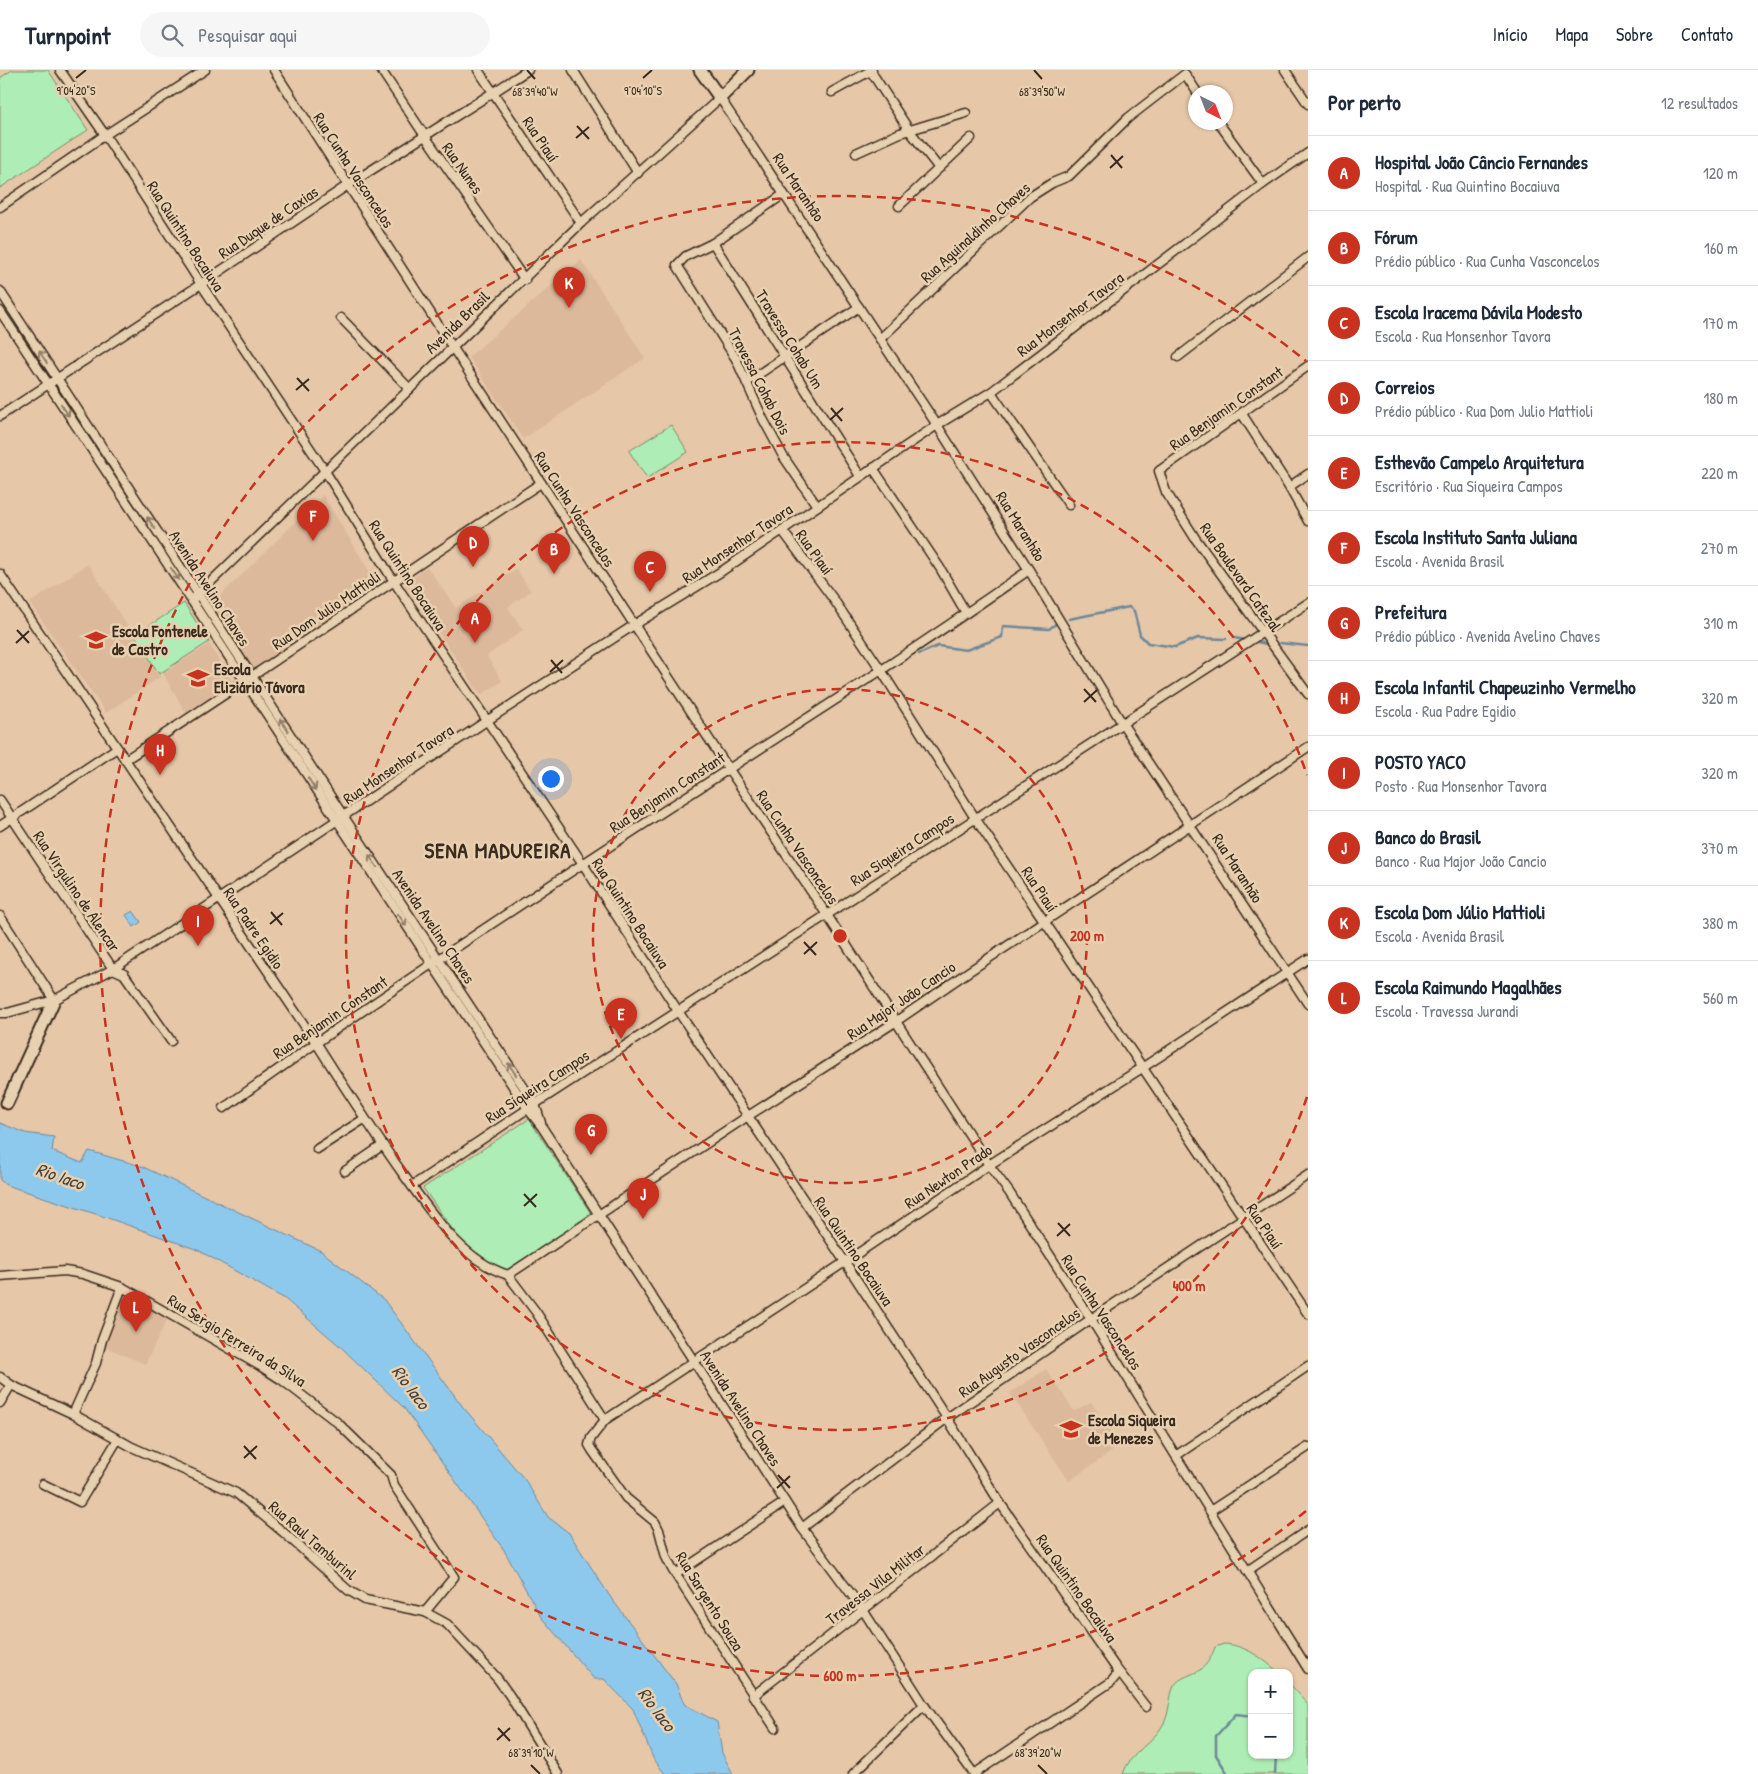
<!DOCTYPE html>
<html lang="pt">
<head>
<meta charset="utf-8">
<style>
	:root { --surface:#fff; --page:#f6f6f7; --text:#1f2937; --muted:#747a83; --line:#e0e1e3; --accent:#c8321e }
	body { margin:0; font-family:"Patrick Hand",sans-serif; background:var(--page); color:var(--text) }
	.controls { position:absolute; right:15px; bottom:15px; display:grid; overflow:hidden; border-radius:10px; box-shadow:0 1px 4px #0004 }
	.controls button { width:45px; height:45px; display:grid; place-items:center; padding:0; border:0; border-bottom:1px solid var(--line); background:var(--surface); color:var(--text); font:25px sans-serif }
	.compass { position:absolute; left:1188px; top:15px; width:45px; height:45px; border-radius:50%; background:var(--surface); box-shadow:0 1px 4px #0004; rotate:138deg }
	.you { position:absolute; left:550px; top:708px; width:18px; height:18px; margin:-12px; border:4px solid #fff; border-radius:50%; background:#1a73e8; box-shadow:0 0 0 8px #1a73e833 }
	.badge { display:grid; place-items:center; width:32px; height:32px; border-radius:50%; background:var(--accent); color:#fff; font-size:16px; font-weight:700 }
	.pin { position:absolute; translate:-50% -41px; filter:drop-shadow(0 1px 2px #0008) }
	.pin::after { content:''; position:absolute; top:26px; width:18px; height:15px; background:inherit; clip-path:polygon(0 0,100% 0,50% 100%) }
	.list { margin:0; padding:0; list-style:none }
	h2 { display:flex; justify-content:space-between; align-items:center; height:65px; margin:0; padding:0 20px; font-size:21px }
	h2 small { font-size:16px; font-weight:400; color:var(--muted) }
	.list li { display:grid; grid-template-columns:32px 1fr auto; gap:15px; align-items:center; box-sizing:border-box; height:75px; padding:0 20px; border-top:1px solid var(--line) }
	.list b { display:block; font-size:19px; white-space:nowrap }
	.list p { margin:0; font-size:16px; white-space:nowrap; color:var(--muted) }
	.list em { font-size:16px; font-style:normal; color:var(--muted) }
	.icon { flex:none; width:28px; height:28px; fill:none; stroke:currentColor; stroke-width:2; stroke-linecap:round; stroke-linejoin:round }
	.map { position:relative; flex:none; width:1308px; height:1704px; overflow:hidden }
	header { display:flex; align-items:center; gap:30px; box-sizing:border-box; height:70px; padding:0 25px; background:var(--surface); border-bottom:1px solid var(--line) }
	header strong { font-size:24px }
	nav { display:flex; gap:28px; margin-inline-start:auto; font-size:18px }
	.search { width:350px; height:45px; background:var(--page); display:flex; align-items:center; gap:12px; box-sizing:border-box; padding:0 18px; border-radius:28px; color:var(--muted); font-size:19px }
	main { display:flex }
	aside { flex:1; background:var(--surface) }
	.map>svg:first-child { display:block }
</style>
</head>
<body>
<header>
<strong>Turnpoint</strong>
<div class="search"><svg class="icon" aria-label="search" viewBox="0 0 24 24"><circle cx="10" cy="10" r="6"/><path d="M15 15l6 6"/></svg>Pesquisar aqui</div>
<nav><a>Início</a><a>Mapa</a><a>Sobre</a><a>Contato</a></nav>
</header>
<main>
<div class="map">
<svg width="1308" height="1704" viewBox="0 0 1308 1704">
	<rect width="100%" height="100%" fill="#e6c7a8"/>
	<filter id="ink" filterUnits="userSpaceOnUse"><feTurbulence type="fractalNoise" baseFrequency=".02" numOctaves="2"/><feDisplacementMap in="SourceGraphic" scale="10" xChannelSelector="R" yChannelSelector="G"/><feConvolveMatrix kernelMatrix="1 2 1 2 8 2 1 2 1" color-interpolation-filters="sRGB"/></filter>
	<g filter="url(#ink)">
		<g fill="#dcb99b">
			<path d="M581,190L645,288L523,369L469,287Z"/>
			<path d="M323,425L379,517L253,599L212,534Z"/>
			<path d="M88,494L160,607L106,643L30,533Z"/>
			<path d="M427,497L456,538L516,499L531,521L508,537L523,560L487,586L502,611L481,625L405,513Z"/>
			<path d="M209,574L233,613L187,645L163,603Z"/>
			<path d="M126,1228L168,1248L145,1294L103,1276Z"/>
			<path d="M1046,1299L1074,1341L1091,1332L1119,1376L1069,1411L1010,1323Z"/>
		</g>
		<g fill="#aeedb5" stroke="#748c6a">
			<path d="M12,0H48L88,60L0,118V8Z"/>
			<path d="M671,355L688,382L647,408L629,381Z"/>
			<path d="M184,533L209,572L159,604L135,565Z"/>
			<path d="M529,1049L592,1145L505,1201L478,1187L458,1167L423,1118Z"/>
			<path d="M1224,1574C1245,1575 1264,1589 1279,1603H1252V1685H1289V1613L1308,1634V1704H1123C1130,1682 1154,1673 1164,1653C1170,1642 1169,1626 1174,1616C1179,1607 1193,1605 1200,1600C1208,1594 1212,1586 1215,1577Z"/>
		</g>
		<g fill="#8dc9ed" stroke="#6c899a">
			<path d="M133,841L141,852L134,857L126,845Z"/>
			<path d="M0,1053L25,1063L54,1067L52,1081L82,1093L89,1081L141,1096L321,1181L384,1230L463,1337L525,1410L548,1447L569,1463L611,1528L676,1614L684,1634L717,1652L722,1683L733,1704H665L653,1688L633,1639L604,1609H594L541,1547L504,1480L404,1338L341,1277L285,1229L198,1180L105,1147L6,1115L0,1110Z"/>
		</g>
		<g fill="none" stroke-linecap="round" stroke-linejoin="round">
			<g stroke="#6c899a" stroke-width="2.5">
				<path d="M1069,549L1129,537L1134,541L1140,565L1148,573L1175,577L1198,568L1226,569"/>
				<path d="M1234,568L1247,570"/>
				<path d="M1253,571L1266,574"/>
				<path d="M1280,573L1308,576"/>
				<path d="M919,584L938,576L966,580L1002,567L1003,556L1049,559L1057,553"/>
				<path d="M1228,1704L1216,1685V1666L1236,1644L1252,1646"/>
				<path d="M1275,1704L1276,1685"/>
			</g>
			<g stroke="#3b2a1e" stroke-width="11">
				<g id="street">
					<path d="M60,0L105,65L201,214L325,401L393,510L583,794L678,941L845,1192L947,1348L1000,1433L1116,1598L1117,1605L1111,1612L974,1704"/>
					<path d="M274,0L453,278L728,698L827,845L989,1095L1009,1122L1091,1249L1308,1599"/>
					<path d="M381,0L425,66L525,210"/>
					<path d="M478,0L581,153"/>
					<path d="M573,0L638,103"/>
					<path d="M870,0L909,60L938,97"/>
					<path d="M1285,0L1308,34"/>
					<path d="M832,22L872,0"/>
					<path d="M1218,52L1263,114"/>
					<path d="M856,83L900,63L966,43"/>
					<path d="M784,124L713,173L686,186L677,195L736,289L763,349L783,386L817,436"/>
					<path d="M899,136L971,68"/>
					<path d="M0,137L105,65L205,0"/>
					<path d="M713,173L860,406"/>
					<path d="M0,221L344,747L507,992L535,1034L541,1053"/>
					<path d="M0,241C177,506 351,773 528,1039L542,1057L802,1458L863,1540L924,1635L974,1704"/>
					<path d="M341,248L410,319"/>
					<path d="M880,269L1030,127L1052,113L1069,106L1128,48L1185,4L1197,22"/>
					<path d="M1178,287L1308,187"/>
					<path d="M1308,296L1159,401L1166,422L1195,468L1308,624"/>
					<path d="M747,312L859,237"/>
					<path d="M991,322L1069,435"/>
					<path d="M1242,344L1289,417L1308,451"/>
					<path d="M0,346L201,214L348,115L528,0"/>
					<path d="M873,398L940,498L966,543"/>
					<path d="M1289,417L1308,404"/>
					<path d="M782,460L834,530L881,600L975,748L1308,1244"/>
					<path d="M0,504L317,974C345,1018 373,1062 403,1104C431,1142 461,1190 508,1205"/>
					<path d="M192,530L581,153L720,28L937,355L1029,500L1122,653L1308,934"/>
					<path d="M125,690C265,599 402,505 541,413"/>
					<path d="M0,730L113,899L124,904L171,971"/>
					<path d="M0,756L117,678"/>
					<path d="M0,846L54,930"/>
					<path d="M0,943H7L54,930L113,899L488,650L634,555L722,501L937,355L991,322L1263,114L1308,83"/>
					<path d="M224,1038C437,885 660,744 880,601C930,568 980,534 1029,500"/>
					<path d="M317,1079L364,1049"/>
					<path d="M345,1101L383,1075"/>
					<path d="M412,1116L535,1034L1308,533"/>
					<path d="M508,1205L748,1046L895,952L968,902L1308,677"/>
					<path d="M508,1205L536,1242L605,1350"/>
					<path d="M0,1206L65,1201L83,1204L122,1217L260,1296L282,1310L338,1353L391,1405L394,1415L454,1507L425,1542"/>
					<path d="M0,1307L11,1315L73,1344L132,1377L236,1423L283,1462L348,1520L365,1530L425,1542L447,1554L497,1608L510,1626L558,1704"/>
					<path d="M0,1333L11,1315"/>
					<path d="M73,1344L96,1293L102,1270L122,1217"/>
					<path d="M1177,1385L1308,1296"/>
					<path d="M43,1414L80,1432L118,1369"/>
					<path d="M1210,1441L1308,1377"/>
					<path d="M802,1458L947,1348L1091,1249L1308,1105"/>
					<path d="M1247,1501L1308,1460"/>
					<path d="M676,1504L785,1432"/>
					<path d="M1116,1598L1146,1637"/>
					<path d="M753,1626L1000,1433"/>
					<path d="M775,1658L672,1499L666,1487L659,1460L655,1452L626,1428L592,1380L589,1375L591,1368L605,1350L845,1192L989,1095L1142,998L1308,889"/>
					<path d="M853,1704L924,1635"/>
				</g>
			</g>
			<g stroke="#3b2a1e" stroke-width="15">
				<g id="secondary">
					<path d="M700,0L720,28L748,0"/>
					<path d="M7,1033L54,930"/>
				</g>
			</g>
			<use href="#street" stroke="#e7d1b0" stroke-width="8"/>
			<use href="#secondary" stroke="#e7d1b0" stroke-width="11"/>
		</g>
		<defs><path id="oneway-shaft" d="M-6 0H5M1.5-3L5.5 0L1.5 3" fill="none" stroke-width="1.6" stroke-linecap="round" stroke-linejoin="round" transform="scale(1.25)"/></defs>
		<g stroke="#917e67">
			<use href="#oneway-shaft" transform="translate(43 287) rotate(-123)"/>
			<use href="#oneway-shaft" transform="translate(65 340) rotate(57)"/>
			<use href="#oneway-shaft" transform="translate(151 453) rotate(-124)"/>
			<use href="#oneway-shaft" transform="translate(175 504) rotate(56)"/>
			<use href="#oneway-shaft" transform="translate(284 655) rotate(-123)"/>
			<use href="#oneway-shaft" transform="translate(312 714) rotate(57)"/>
			<use href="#oneway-shaft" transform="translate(373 791) rotate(-124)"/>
			<use href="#oneway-shaft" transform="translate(402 850) rotate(56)"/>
			<use href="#oneway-shaft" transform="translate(512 999) rotate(-123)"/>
		</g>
	</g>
	<path fill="none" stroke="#3b2a1e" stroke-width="2" d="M527,0L535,9M1034,0L1042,9M76,8L86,0M643,8L652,0M577,56L589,69M576,68L589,57M1111,85L1122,98M1110,98L1123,86M297,308L309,321M296,320L309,309M831,338L842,351M830,350L843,338M17,560L29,573M16,573L29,561M551,590L562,603M550,602L563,590M1084,619L1096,632M1084,632L1097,620M271,842L282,855M270,854L283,843M804,872L816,885M804,884L817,872M524,1124L536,1137M524,1136L537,1124M1058,1153L1070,1166M1057,1166L1070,1154M244,1376L256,1389M244,1388L257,1376M778,1405L790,1418M777,1418L790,1406M498,1658L510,1671M497,1670L510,1658M531,1695L540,1704M1038,1695L1047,1704"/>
	<g fill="none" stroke="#c8321e" stroke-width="2.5" stroke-dasharray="9 6">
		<circle cx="840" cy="866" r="247"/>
		<path d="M1307 1027A494 494 0 1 1 1307 705"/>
		<path d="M1306 1441A740 740 0 1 1 1306 291"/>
	</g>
	<defs>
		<g id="school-bare" transform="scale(1.725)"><path d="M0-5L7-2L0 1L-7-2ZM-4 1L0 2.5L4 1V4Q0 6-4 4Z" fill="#c8321e" stroke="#e7d1b0" stroke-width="2.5" paint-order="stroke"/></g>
	</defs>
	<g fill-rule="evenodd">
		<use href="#school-bare" x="96" y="570"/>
		<use href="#school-bare" x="198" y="608"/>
		<use href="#school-bare" x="1071" y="1359"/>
	</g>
	<g text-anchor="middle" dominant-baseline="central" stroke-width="5" stroke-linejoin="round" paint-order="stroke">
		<g font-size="16" fill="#3b2a1e" stroke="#e7d1b0">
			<text transform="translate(541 69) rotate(56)">Rua Piauí</text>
			<text transform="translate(463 98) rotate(55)">Rua Nunes</text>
			<text transform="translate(354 100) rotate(57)">Rua Cunha Vasconcelos</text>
			<text transform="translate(799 117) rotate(56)">Rua Maranhão</text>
			<text transform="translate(268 152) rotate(-34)">Rua Duque de Caxias</text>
			<text transform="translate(975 162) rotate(-42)">Rua Aguinaldinho Chaves</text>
			<text transform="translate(186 166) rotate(57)">Rua Quintino Bocaiuva</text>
			<text transform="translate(1070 244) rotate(-37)">Rua Monsenhor Tavora</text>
			<text transform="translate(457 252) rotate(-44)">Avenida Brasil</text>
			<text transform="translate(790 269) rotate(58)">Travessa Cohab Um</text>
			<text transform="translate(760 311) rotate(63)">Travessa Cohab Dois</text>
			<text transform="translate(1226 338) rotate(-35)">Rua Benjamin Constant</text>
			<text transform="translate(575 439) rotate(57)">Rua Cunha Vasconcelos</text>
			<text transform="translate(1021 456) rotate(58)">Rua Maranhão</text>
			<text transform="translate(737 473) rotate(-34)">Rua Monsenhor Tavora</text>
			<text transform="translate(815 482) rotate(54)">Rua Piauí</text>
			<text transform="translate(408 505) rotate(57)">Rua Quintino Bocaiuva</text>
			<text transform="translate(1241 507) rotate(55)">Rua Boulevard Cafezal</text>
			<text transform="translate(210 518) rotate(57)">Avenida Avelino Chaves</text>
			<text transform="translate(326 540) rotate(-34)">Rua Dom Julio Mattioli</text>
			<text transform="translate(398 694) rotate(-34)">Rua Monsenhor Tavora</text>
			<text transform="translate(667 722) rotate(-33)">Rua Benjamin Constant</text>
			<text transform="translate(798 777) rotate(56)">Rua Cunha Vasconcelos</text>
			<text transform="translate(902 779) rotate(-33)">Rua Siqueira Campos</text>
			<text transform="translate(1238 798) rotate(57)">Rua Maranhão</text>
			<text transform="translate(1040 819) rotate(56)">Rua Piauí</text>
			<text transform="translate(77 821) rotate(56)">Rua Virgulino de Alencar</text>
			<text transform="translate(631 843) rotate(57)">Rua Quintino Bocaiuva</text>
			<text transform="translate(434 856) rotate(56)">Avenida Avelino Chaves</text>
			<text transform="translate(254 858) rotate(56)">Rua Padre Egidio</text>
			<text transform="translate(901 930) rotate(-34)">Rua Major João Cancio</text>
			<text transform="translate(330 947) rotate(-34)">Rua Benjamin Constant</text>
			<text transform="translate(537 1016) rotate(-33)">Rua Siqueira Campos</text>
			<text transform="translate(948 1106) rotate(-34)">Rua Newton Prado</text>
			<text transform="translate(1265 1156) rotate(56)">Rua Piauí</text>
			<text transform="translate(854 1181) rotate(56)">Rua Quintino Bocaiuva</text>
			<text transform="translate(1102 1242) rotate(57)">Rua Cunha Vasconcelos</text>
			<text transform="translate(237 1270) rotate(32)">Rua Sergio Ferreira da Silva</text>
			<text transform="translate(1019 1282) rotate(-35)">Rua Augusto Vasconcelos</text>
			<text transform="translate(741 1338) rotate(57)">Avenida Avelino Chaves</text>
			<text transform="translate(313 1470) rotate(41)">Rua Raul Tamburinl</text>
			<text transform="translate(875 1514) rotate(-38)">Travessa Vila Militar</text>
			<text transform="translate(1077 1518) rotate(55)">Rua Quintino Bocaiuva</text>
			<text transform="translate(710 1531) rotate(58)">Rua Sargento Souza</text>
		</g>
		<g font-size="16" font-weight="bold" fill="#3b2a1e" stroke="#e7d1b0" text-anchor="start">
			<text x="112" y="561">Escola Fontenele<tspan x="112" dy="18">de Castro</tspan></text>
			<text x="214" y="599">Escola<tspan x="214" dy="18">Eliziário Távora</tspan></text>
			<text x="1088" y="1350">Escola Siqueira<tspan x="1088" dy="18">de Menezes</tspan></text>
		</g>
		<g font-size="18" font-style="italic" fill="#47423d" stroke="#e7d1b0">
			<text transform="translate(60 1106) rotate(19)">Rio Iaco</text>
			<text transform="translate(411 1317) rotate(53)">Rio Iaco</text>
			<text transform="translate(657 1639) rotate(53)">Rio Iaco</text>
		</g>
		<g font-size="21" font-weight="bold" letter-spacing="1" fill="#3b2a1e" stroke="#e7d1b0">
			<text x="498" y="780">SENA MADUREIRA</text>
		</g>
	</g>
	<g font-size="12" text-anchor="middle" fill="#3b2a1e" stroke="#e7d1b0" stroke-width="5" stroke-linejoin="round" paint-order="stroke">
		<text x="76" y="25">9°04'20"S</text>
		<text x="643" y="25">9°04'10"S</text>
		<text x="535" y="26">68°39'40"W</text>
		<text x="1042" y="26">68°39'50"W</text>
		<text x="531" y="1687">68°39'10"W</text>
		<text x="1038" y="1687">68°39'20"W</text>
	</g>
	<circle cx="840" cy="866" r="8" fill="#c8321e" stroke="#e7d1b0" stroke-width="2.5"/>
	<g font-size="15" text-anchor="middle" font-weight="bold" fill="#c8321e" stroke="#e7d1b0" stroke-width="5" stroke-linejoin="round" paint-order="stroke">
		<text x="1087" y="871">200 m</text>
		<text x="1189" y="1221">400 m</text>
		<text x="840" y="1611">600 m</text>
	</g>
</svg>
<div class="controls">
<button>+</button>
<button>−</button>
</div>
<svg class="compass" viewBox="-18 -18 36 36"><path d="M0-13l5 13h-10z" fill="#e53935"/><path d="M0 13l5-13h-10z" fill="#747a83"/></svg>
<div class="you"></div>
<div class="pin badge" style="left:475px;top:573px">A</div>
<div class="pin badge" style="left:554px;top:504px">B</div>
<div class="pin badge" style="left:650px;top:522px">C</div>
<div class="pin badge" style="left:473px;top:497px">D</div>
<div class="pin badge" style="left:621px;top:969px">E</div>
<div class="pin badge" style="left:313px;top:471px">F</div>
<div class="pin badge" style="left:591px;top:1085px">G</div>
<div class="pin badge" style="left:160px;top:705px">H</div>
<div class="pin badge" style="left:198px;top:876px">I</div>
<div class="pin badge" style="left:643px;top:1149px">J</div>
<div class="pin badge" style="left:569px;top:238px">K</div>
<div class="pin badge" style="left:136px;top:1262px">L</div>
</div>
<aside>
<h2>Por perto<small>12 resultados</small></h2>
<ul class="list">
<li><span class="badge">A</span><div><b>Hospital João Câncio Fernandes</b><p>Hospital · Rua Quintino Bocaiuva</p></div><em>120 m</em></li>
<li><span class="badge">B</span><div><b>Fórum</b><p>Prédio público · Rua Cunha Vasconcelos</p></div><em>160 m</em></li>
<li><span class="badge">C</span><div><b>Escola Iracema Dávila Modesto</b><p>Escola · Rua Monsenhor Tavora</p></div><em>170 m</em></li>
<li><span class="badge">D</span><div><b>Correios</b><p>Prédio público · Rua Dom Julio Mattioli</p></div><em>180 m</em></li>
<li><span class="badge">E</span><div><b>Esthevão Campelo Arquitetura</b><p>Escritório · Rua Siqueira Campos</p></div><em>220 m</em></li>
<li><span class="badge">F</span><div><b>Escola Instituto Santa Juliana</b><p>Escola · Avenida Brasil</p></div><em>270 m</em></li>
<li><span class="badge">G</span><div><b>Prefeitura</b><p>Prédio público · Avenida Avelino Chaves</p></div><em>310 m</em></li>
<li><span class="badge">H</span><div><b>Escola Infantil Chapeuzinho Vermelho</b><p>Escola · Rua Padre Egidio</p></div><em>320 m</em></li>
<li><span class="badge">I</span><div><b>POSTO YACO</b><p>Posto · Rua Monsenhor Tavora</p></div><em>320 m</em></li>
<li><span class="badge">J</span><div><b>Banco do Brasil</b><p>Banco · Rua Major João Cancio</p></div><em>370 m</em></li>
<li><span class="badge">K</span><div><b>Escola Dom Júlio Mattioli</b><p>Escola · Avenida Brasil</p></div><em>380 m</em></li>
<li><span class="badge">L</span><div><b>Escola Raimundo Magalhães</b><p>Escola · Travessa Jurandi</p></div><em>560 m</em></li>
</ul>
</aside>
</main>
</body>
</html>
